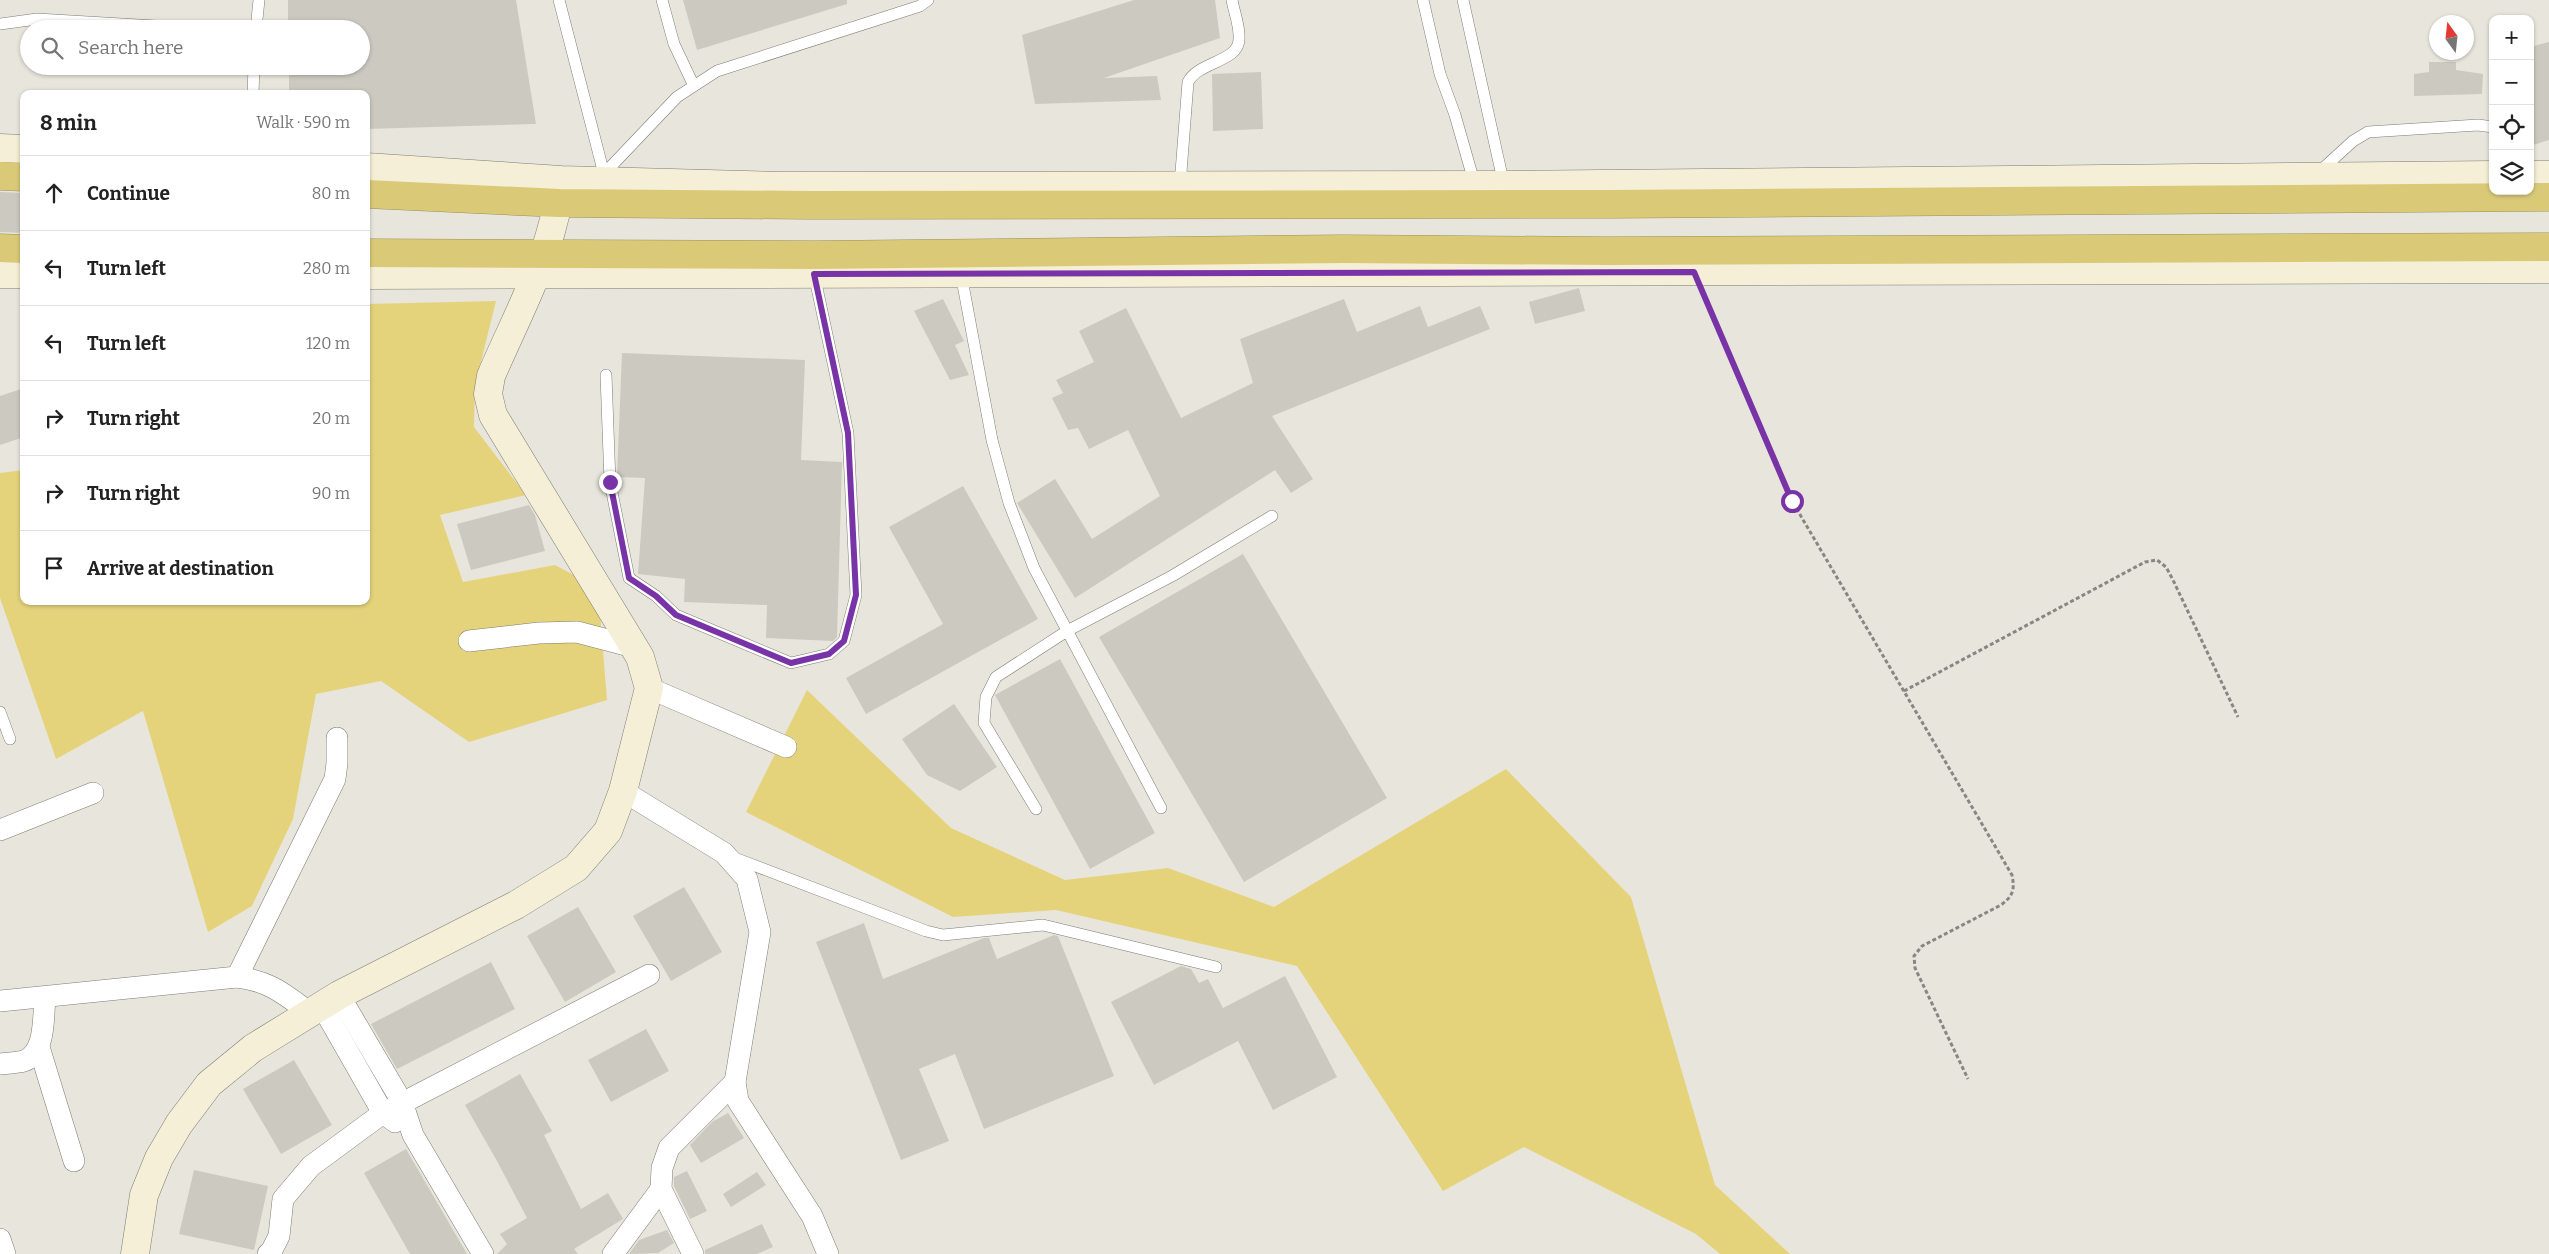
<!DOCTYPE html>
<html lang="en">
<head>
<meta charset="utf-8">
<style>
	:root { --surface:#fff; --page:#f6f6f6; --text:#222; --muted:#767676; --line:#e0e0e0 }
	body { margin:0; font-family:Bitter,serif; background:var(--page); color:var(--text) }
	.controls { position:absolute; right:15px; top:15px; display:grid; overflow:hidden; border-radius:10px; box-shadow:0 1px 4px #0004 }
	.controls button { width:45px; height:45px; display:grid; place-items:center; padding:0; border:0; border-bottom:1px solid var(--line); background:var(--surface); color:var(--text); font:25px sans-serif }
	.compass { position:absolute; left:2429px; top:15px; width:45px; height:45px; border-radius:50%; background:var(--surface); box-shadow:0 1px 4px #0004; rotate:345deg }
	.stop { position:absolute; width:15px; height:15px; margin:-11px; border:4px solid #7834a7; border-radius:50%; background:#fff }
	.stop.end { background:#7834a7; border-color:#fff; box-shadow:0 1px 5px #0008 }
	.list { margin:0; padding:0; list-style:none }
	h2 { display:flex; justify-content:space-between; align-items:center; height:65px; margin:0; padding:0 20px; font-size:21px }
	h2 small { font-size:16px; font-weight:400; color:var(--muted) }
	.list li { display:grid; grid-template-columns:32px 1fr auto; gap:15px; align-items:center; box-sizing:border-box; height:75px; padding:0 20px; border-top:1px solid var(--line) }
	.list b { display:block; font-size:19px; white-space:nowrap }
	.list em { font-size:16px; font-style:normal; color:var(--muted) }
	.icon { flex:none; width:28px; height:28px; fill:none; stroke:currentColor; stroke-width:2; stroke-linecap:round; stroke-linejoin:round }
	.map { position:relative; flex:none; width:2549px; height:1254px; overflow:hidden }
	.search { position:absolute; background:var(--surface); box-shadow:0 1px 4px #0004; left:20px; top:20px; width:350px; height:55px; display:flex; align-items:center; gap:12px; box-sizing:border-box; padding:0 18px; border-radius:28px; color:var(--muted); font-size:19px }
	.panel { position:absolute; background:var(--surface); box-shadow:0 1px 4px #0004; left:20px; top:90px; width:350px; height:515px; border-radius:10px }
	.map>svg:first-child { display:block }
</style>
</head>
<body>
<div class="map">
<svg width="2549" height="1254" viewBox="0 0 2549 1254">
	<rect width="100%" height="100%" fill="#e8e6dc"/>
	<g fill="#e5d37b">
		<path d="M496,301L475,386L474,427L526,495L440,515L463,582L555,565L598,588L607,700L469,742L381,681L316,694L293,819L252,906L208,932L143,711L56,759L0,598V473L24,470V601H366V304Z"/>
		<path d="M807,690L951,828L1065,880L1168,868L1274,907L1506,769L1631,897L1715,1185L1790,1254H1720L1696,1234L1524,1147L1443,1191L1297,966L1056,910L953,917L746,812Z"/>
	</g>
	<g fill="#cccac0">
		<path d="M288,0H516L536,124L366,129V94H289V66H361V29H288Z"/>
		<path d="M683,0H847V4L697,50Z"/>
		<path d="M1134,0H1215L1220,38L1104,78L1157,76L1161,100L1035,104L1022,35Z"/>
		<path d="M2549,42V140L2530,146V47Z"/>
		<path d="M2429,62H2456V70L2483,74L2482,94L2414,96V74L2429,72Z"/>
		<path d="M1261,72L1263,129L1213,131L1212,74Z"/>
		<path d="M0,192L24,193V233L0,232Z"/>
		<path d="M1579,288L1585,311L1535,324L1529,302Z"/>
		<path d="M943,299L964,341L955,345L969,375L950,380L914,311Z"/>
		<path d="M1344,299L1357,332L1420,306L1428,327L1480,306L1490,329L1272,416L1313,479L1291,493L1275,470L1075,598L1017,503L1055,479L1092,539L1160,496L1128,430L1089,449L1078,428L1068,430L1052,398L1063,393L1056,380L1094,362L1079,331L1126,308L1181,418L1253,383L1240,339Z"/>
		<path d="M622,353L805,360L801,460L842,462L837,637L833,641L766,638L767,605L684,602L685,579L638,574L645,478L617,477Z"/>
		<path d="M24,388V437L0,445V396Z"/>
		<path d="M963,486L1038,619L866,714L846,678L943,624L889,527Z"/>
		<path d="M529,505L535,515L545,551L471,570L457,524Z"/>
		<path d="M1243,554L1387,798L1244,882L1099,637Z"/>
		<path d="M1060,659L1155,833L1090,869L995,695Z"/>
		<path d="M954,704L997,767L960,791L927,775L902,739Z"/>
		<path d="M684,887L722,952L671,981L633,916Z"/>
		<path d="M578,907L616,972L565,1002L527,936Z"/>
		<path d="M864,923L883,979L984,938H989L997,959L1054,935L1058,936L1114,1076L984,1129L955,1054L919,1069L949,1141L901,1160L816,942Z"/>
		<path d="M491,962L515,1009L397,1069L371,1024Z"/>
		<path d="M1181,966L1191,969L1199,983L1208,979L1223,1008L1285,976L1337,1077L1273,1110L1238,1041L1154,1085L1111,1002Z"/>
		<path d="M646,1029L669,1071L611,1102L588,1060Z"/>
		<path d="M294,1060L332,1125L281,1154L243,1089Z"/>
		<path d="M520,1074L552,1131L544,1135L581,1209L608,1193L623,1219L574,1249L578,1254H497L507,1244L500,1234L527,1218L497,1161L465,1105Z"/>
		<path d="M728,1113L744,1138L701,1163L690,1145L712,1122Z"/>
		<path d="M406,1149L467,1254H410L364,1173Z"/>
		<path d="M194,1170L268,1186L254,1250L179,1234Z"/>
		<path d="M687,1171L707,1211L690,1219L674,1186V1177Z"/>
		<path d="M757,1172L766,1185L731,1207L723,1194Z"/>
		<path d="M762,1224L773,1247L757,1254H705V1250Z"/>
		<path d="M667,1230L674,1243L658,1253L629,1254L639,1240Z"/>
	</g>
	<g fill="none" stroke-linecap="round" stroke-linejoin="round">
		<g stroke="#7e7c73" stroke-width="12">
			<g id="lane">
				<path d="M559,0L604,174"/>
				<path d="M662,0L674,44L693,84"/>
				<path d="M1423,0L1440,74L1455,115L1475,185"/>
				<path d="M1463,0L1504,185"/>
				<path d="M0,24L37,19L206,29"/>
				<path d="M256,29L259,0"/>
				<path d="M253,94L254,66"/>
				<path d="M2318,173L2353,141L2368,132L2478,125L2493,127"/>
				<path d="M600,178L677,97L717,71L920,6L928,0"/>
				<path d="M1180,185L1188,82C1199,61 1239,62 1239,39C1240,26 1234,12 1232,0"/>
				<path d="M961,274L992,440L1009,503L1034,568L1161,808"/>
				<path d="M606,375L610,482L629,578L656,596L676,615L791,663L829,654L844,641L856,595L848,433L814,274"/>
				<path d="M0,712L10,739"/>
				<path d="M1036,809L984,723L986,697L996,677L1067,631L1172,576L1272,516"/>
				<path d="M732,857L926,931L943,935L1043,925L1216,967"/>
			</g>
		</g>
		<g stroke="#7e7c73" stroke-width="22">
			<g id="street">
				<path d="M469,641L539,633L577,632L634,647"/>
				<path d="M649,688L786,747"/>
				<path d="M623,791L724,853L747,879L760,932L735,1082L738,1101L812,1216L828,1254"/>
				<path d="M0,830L93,793"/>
				<path d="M237,977L335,779L337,763V738"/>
				<path d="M339,995L402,1102L413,1135L483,1254"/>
				<path d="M0,1001L237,977C270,981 284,994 310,1013"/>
				<path d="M322,1006L383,1113L395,1122"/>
				<path d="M39,1047L74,1161"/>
				<path d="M0,1064C7,1063 16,1063 24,1061C46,1053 43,1017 45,997"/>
				<path d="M0,1239L5,1254"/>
				<path d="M268,1254L271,1252L279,1236L283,1199L311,1166L383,1113L649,975"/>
				<path d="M613,1254L661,1189"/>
				<path d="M693,1254L661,1189L662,1168L669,1148L735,1082"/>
			</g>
		</g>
		<g stroke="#7e7c73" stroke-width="29">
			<g id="secondary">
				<path d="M0,148L24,149"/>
				<path d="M366,167L561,180L783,186L1504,185L2493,175"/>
				<path d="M2530,175H2549"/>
				<path d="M0,274H24"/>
				<path d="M366,275L2549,269"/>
				<path d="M135,1254L144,1195L159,1158L179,1124L209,1084L253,1048L339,995L516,905L576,868L608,831L623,791L649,688L640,657L493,415L488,394L491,376C518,313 554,250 561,181"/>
			</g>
		</g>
		<g stroke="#9b905a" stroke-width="29">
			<g id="highway">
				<path d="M0,176L24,177"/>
				<path d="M366,194L559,203L810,205L1609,204L2549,197"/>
				<path d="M0,248L24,249"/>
				<path d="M366,253L815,255L1343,249L1607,251L2549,247"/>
			</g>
		</g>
		<g stroke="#888680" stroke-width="3" stroke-dasharray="4 2.5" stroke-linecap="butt">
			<path d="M1703,294L1792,501L2012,875C2015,890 2013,896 2001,905L1922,946L1914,956L1915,968L1968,1079"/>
			<path d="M1904,691L2145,562L2157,560L2166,567L2173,580L2238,717"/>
		</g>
		<use href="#lane" stroke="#fff" stroke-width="11"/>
		<use href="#street" stroke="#fff" stroke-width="21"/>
		<use href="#secondary" stroke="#f4efd6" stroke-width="28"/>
		<use href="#highway" stroke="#daca78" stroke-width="28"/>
	</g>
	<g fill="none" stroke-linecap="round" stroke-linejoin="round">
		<path stroke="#7834a7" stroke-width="6" d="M610,482L629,578L656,596L676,615L791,663L829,654L844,641L856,595L848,433L814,274L1694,272L1792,501"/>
	</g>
</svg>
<div class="controls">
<button>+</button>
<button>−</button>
<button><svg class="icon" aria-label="locate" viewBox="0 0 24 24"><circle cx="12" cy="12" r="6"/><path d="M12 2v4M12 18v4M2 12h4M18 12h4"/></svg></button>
<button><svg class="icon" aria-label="layers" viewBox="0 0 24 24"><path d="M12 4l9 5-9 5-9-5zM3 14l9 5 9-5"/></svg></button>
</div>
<svg class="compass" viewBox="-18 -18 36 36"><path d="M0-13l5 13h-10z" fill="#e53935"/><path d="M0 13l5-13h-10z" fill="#767676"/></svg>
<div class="stop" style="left:1792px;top:501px"></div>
<div class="stop end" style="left:610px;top:482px"></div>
<div class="search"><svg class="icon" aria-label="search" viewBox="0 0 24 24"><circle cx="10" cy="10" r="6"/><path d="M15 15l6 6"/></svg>Search here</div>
<section class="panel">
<h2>8 min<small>Walk · 590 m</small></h2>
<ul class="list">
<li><svg class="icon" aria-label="ahead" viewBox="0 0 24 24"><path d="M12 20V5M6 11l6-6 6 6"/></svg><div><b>Continue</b></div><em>80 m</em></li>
<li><svg class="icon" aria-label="left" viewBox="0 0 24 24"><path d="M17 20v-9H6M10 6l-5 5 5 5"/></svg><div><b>Turn left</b></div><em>280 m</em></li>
<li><svg class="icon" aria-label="left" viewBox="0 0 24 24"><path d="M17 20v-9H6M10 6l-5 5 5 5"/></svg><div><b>Turn left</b></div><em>120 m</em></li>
<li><svg class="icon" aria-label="right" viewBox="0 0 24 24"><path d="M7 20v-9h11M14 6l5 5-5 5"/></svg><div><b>Turn right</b></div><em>20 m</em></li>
<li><svg class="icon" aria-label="right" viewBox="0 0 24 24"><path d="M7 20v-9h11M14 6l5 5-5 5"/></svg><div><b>Turn right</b></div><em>90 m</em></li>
<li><svg class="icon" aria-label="arrive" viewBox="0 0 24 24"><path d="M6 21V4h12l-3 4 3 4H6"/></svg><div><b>Arrive at destination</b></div></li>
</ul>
</section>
</div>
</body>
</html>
